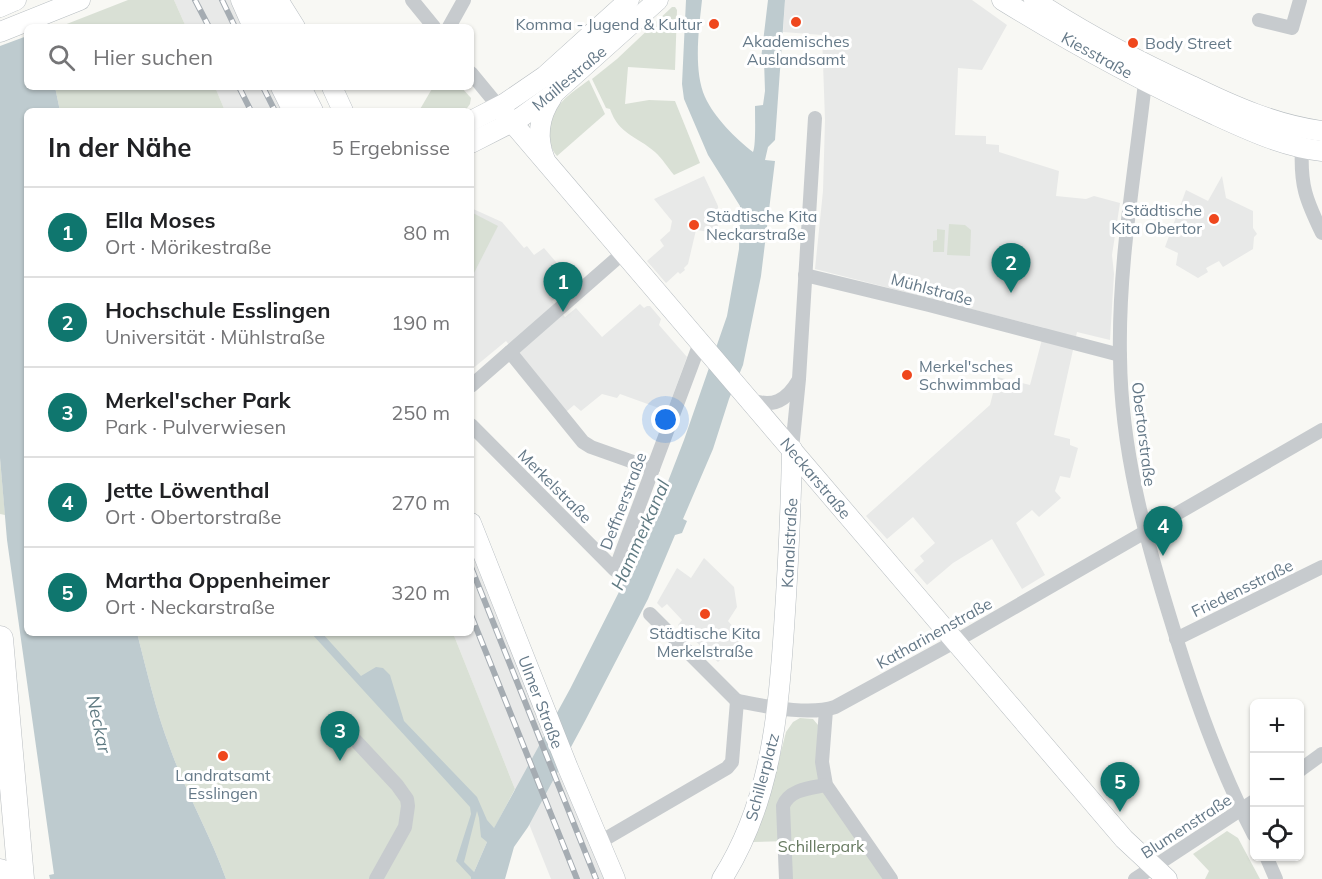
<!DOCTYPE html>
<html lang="de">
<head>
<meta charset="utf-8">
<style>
	:root { --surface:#fff; --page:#f2f2f2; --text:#202124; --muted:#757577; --line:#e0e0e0; --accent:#0f766e }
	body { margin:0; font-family:Mulish,sans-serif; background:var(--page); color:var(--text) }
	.controls { position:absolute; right:18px; bottom:18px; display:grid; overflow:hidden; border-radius:9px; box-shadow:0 2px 4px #0004 }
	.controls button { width:54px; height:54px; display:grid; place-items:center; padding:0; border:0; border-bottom:2px solid var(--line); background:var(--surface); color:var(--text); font:30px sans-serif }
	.you { position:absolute; left:666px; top:420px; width:21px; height:21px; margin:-15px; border:4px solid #fff; border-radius:50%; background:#1a73e8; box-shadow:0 0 0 9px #1a73e833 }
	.badge { display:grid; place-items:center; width:39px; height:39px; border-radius:50%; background:var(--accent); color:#fff; font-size:20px; font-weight:700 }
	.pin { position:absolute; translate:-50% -50px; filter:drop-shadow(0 2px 3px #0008) }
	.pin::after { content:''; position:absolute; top:32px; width:21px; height:18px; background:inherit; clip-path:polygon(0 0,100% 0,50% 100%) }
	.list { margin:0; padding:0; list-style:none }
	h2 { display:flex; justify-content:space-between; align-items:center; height:78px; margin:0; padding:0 24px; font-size:26px }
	h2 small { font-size:20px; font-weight:400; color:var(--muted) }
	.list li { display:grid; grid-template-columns:39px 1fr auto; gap:18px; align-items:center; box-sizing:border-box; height:90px; padding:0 24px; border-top:2px solid var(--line) }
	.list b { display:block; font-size:22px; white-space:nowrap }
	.list p { margin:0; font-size:20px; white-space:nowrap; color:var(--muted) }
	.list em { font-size:20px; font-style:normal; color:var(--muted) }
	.icon { flex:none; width:33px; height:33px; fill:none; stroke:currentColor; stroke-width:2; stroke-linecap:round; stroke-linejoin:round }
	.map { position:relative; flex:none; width:1322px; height:879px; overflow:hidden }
	.search { position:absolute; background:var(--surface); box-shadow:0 2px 4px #0004; left:24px; top:24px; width:450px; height:66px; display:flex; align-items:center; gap:15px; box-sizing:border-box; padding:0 21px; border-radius:9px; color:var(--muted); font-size:22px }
	.panel { position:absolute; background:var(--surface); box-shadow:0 2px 4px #0004; left:24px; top:108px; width:450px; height:528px; border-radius:9px }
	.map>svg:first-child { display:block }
</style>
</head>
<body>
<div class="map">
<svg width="1322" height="879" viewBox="0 0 1322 879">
	<rect width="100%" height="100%" fill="#f8f8f4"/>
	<g fill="#e8e9e8">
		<path d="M174,0H230L243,27H186Z"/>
		<path d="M785,0H972L1007,25L982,70L958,68L955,135L986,136V144L999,145V152L1059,171L1056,196L1086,199L1094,196L1120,203L1112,255L1114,274L1110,340L1077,332L1054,435L1070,439V445L1078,448L1070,478L1060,476L1055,491L1061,498L1039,517L1032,510L1016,523L1045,575L1022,589L992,539L953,563L927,585L914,570L924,561L920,556L935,543L913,517L887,539L866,516L990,405L997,377L1030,385L1045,328L815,269L823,191L825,120L822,35L783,32Z"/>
		<path d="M215,87H271L282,111H225Z"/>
		<path d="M704,176L718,206L719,219L717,233L696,230L688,264L684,268L685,270L680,274L678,272L666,283L647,261L664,246L660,240L670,231L672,221L654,199Z"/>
		<path d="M1222,176L1226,198L1253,211V228L1257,234L1254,237L1253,249L1223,267L1219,261L1206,268L1208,272L1198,278L1176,265L1178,253L1165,247L1186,190L1208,201Z"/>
		<path d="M471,208L502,222L524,248L527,246L534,255L544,248L574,283L552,301L565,317L576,308L602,337L640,304L644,308L647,306H650L661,319L659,325L687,357L667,411L620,394L617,398L602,394L581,411L574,405L566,412L506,341L471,370Z"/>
		<path d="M471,549L560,773L604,879H551L485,714L453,633H471Z"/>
		<path d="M704,558L734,587L737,607L728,621L734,628V634L741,640L718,662L678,625L682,620L667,604L662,608L657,603L677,568L691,578Z"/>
	</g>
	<g fill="#d9e0d5">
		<path d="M128,0H174L186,27H59Z"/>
		<path d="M672,7H675L677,10L675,70L628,67L625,104L649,100L675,101L700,163L674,175C668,168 662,158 655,152C637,136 619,135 610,109L606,108L592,79L617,59Z"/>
		<path d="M589,80L605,114L557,156C550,148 549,140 550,130C551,105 570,94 589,80Z"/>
		<path d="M55,87H215L225,111H60Z"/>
		<path d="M433,87H461L471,98L470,104L465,111H419Z"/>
		<path d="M471,212L498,226L473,275L471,274Z"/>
		<path d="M949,224L965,225L971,230L970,256L947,255Z"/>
		<path d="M937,229L945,230L944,252H933V241L937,240Z"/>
		<path d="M0,458L5,515L0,514Z"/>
		<path d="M137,633H453L515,789L487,842L471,879H226C210,834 186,793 170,748C156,711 147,672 137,633Z"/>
		<path d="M800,718L813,719L818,725L817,763L884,879H791L788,841L753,842L772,787L786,732L793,722Z"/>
		<path d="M1227,831L1238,838L1260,879H1205L1209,871L1193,854Z"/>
	</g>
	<g fill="#becbcf" fill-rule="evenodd">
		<path d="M0,0L27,27V87H55L60,111H27V633H137C147,672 156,711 170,748C186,793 210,834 226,879H50L49,875L54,874L7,540L0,458Z"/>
		<path d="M686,0H702C699,28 693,70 705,97C714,117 736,139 753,152C756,146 755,116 755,106L763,105L765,91L764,60L761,59L768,0H785L775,140L768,147L765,160L775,161L761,276L743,365L729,399L713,449L683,519L687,521L682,533L675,535L648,599L585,721L528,827L514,847L505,879H471V877L456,861L471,814L470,807L311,633H322L361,676L376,667L383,668L390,675L404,721L477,797L487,820L494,828L570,689L625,580L662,497L684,440L727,316L739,249L740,206L708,155L684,99L682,84ZM477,811L479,818L481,837L487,842L474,872L464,862Z"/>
	</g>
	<path fill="#f8f8f4" d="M0,0H38L45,27H27V36L0,46Z"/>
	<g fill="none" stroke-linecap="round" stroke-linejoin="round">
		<g stroke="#b7bdc1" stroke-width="21">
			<g id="secondary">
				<path d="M241,0L253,27"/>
				<path d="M259,0L273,27"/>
				<path d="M278,0L295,27"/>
				<path d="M1002,0C1070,42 1141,81 1213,114C1248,130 1284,147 1322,151"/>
				<path d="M1034,0C1084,33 1137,61 1192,86C1233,106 1276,125 1322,131"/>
				<path d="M0,7L16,0"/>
				<path d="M0,32L80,0"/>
				<path d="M281,87L293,111"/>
				<path d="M301,87L313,111"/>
				<path d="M332,87L343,111"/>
				<path d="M499,107L1124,839L1167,879"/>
				<path d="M471,121L504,104L545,76L629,0"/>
				<path d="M471,143L520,118L553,94L658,0"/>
				<path d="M545,160C536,138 539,116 552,97"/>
				<path d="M471,523L568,768L615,879"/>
				<path d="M722,879C771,802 778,716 784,628C788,568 791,509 792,449"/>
			</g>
		</g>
		<g stroke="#b9bdc0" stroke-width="27">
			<g id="highway">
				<path d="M0,639L21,879"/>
				<path d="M0,872L1,879"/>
			</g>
		</g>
		<g stroke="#c7cbce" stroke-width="14">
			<path d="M412,0L434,27"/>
			<path d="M1259,20L1292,28L1300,0"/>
			<path d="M449,27L464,0"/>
			<path d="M471,73L499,107"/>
			<path d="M1145,82C1135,174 1118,265 1120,357C1121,450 1145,537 1172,624C1194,697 1219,768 1254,835"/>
			<path d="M1302,148C1300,185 1306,200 1322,233"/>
			<path d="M805,275L929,305L1120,355"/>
			<path d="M510,352L583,442L591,447L653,469"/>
			<path d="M471,386L623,253"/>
			<path d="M750,399C772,409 787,400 798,381"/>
			<path d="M471,425L615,570L700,343"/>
			<path d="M792,449L799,379L815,118"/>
			<path d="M650,614L737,701"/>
			<path d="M1176,639L1322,567"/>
			<path d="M737,701C765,706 808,716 835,707L956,641L1322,430"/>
			<path d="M826,710L822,762L826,785L891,879"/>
			<path d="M343,727L397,785L407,799L408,806L405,827L376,879"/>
			<path d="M1300,770L1322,754"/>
			<path d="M600,842L727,768L732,762L737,701"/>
			<path d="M1266,856L1276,879"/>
			<path d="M786,879L783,806C789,789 811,788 826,785"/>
			<path d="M1135,879L1254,801"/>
		</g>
		<use href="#secondary" stroke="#fff" stroke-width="20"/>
		<use href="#highway" stroke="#fff" stroke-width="26"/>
		<g stroke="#a5acb2" stroke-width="6">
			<g id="rail">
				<path d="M195,0L209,27"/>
				<path d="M222,0L235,27"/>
				<path d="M239,87L251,111"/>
				<path d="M263,87L275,111"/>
				<path d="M471,567L596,879"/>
				<path d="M471,615L577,879"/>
			</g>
		</g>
		<use href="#rail" stroke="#fff" stroke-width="4" stroke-dasharray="11" stroke-linecap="butt"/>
	</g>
	<g fill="#ef471d" stroke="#fff" stroke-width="2">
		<circle cx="796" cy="22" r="6"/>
		<circle cx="714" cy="24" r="6"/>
		<circle cx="1133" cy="43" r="6"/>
		<circle cx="1214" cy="219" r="6"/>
		<circle cx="694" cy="225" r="6"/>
		<circle cx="907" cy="375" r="6"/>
		<circle cx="705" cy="614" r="6"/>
		<circle cx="223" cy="756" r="6"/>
	</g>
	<g text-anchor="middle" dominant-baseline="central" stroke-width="6" stroke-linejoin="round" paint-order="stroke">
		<g font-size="16" fill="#657988" stroke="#fff">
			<text x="702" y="24" text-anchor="end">Komma - Jugend &amp; Kultur</text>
			<text x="796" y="41">Akademisches<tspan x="796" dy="18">Auslandsamt</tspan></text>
			<text x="1145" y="43" text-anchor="start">Body Street</text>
			<text x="1202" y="210" text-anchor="end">Städtische<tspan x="1202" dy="18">Kita Obertor</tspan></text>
			<text x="706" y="216" text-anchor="start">Städtische Kita<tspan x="706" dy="18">Neckarstraße</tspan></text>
			<text x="919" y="366" text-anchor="start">Merkel'sches<tspan x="919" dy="18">Schwimmbad</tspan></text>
			<text x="705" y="633">Städtische Kita<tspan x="705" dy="18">Merkelstraße</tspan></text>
			<text x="223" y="775">Landratsamt<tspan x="223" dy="18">Esslingen</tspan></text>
		</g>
		<g font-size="16" fill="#657988" stroke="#fff">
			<text transform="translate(1097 55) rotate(29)">Kiesstraße</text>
			<text transform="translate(569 78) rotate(-40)">Maillestraße</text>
			<text transform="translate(932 289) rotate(15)">Mühlstraße</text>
			<text transform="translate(1144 434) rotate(83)">Obertorstraße</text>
			<text transform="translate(816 478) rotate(50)">Neckarstraße</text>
			<text transform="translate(555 486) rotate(45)">Merkelstraße</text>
			<text transform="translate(623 501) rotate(-69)">Deffnerstraße</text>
			<text transform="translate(789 543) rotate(-87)">Kanalstraße</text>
			<text transform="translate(1242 588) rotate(-26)">Friedensstraße</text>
			<text transform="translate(934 633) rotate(-29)">Katharinenstraße</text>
			<text transform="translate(541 702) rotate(69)">Ulmer Straße</text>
			<text transform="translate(762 777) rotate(-75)">Schillerplatz</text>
			<text transform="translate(1186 826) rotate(-33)">Blumenstraße</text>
		</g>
		<g font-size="16" fill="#667960" stroke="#fff">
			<text x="821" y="846">Schillerpark</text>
		</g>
		<g font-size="18" font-style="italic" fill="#607b83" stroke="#fff">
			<text transform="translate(640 535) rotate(-66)">Hammerkanal</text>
			<text transform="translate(99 724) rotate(78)">Neckar</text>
		</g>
	</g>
</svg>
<div class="controls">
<button>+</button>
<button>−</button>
<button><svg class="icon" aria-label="locate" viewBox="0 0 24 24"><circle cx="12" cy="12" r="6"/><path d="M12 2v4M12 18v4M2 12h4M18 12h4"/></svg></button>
</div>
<div class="you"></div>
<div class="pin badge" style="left:563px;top:312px">1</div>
<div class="pin badge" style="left:1011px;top:293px">2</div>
<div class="pin badge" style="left:340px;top:761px">3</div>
<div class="pin badge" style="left:1163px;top:556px">4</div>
<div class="pin badge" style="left:1120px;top:812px">5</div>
<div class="search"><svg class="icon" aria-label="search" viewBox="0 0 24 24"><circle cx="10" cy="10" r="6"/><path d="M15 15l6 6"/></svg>Hier suchen</div>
<section class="panel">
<h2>In der Nähe<small>5 Ergebnisse</small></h2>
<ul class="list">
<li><span class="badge">1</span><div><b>Ella Moses</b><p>Ort · Mörikestraße</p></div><em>80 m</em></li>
<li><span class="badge">2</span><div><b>Hochschule Esslingen</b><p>Universität · Mühlstraße</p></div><em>190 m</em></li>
<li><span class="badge">3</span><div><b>Merkel'scher Park</b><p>Park · Pulverwiesen</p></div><em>250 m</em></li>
<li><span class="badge">4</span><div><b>Jette Löwenthal</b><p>Ort · Obertorstraße</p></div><em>270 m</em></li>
<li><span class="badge">5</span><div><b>Martha Oppenheimer</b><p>Ort · Neckarstraße</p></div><em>320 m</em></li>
</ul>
</section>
</div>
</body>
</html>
